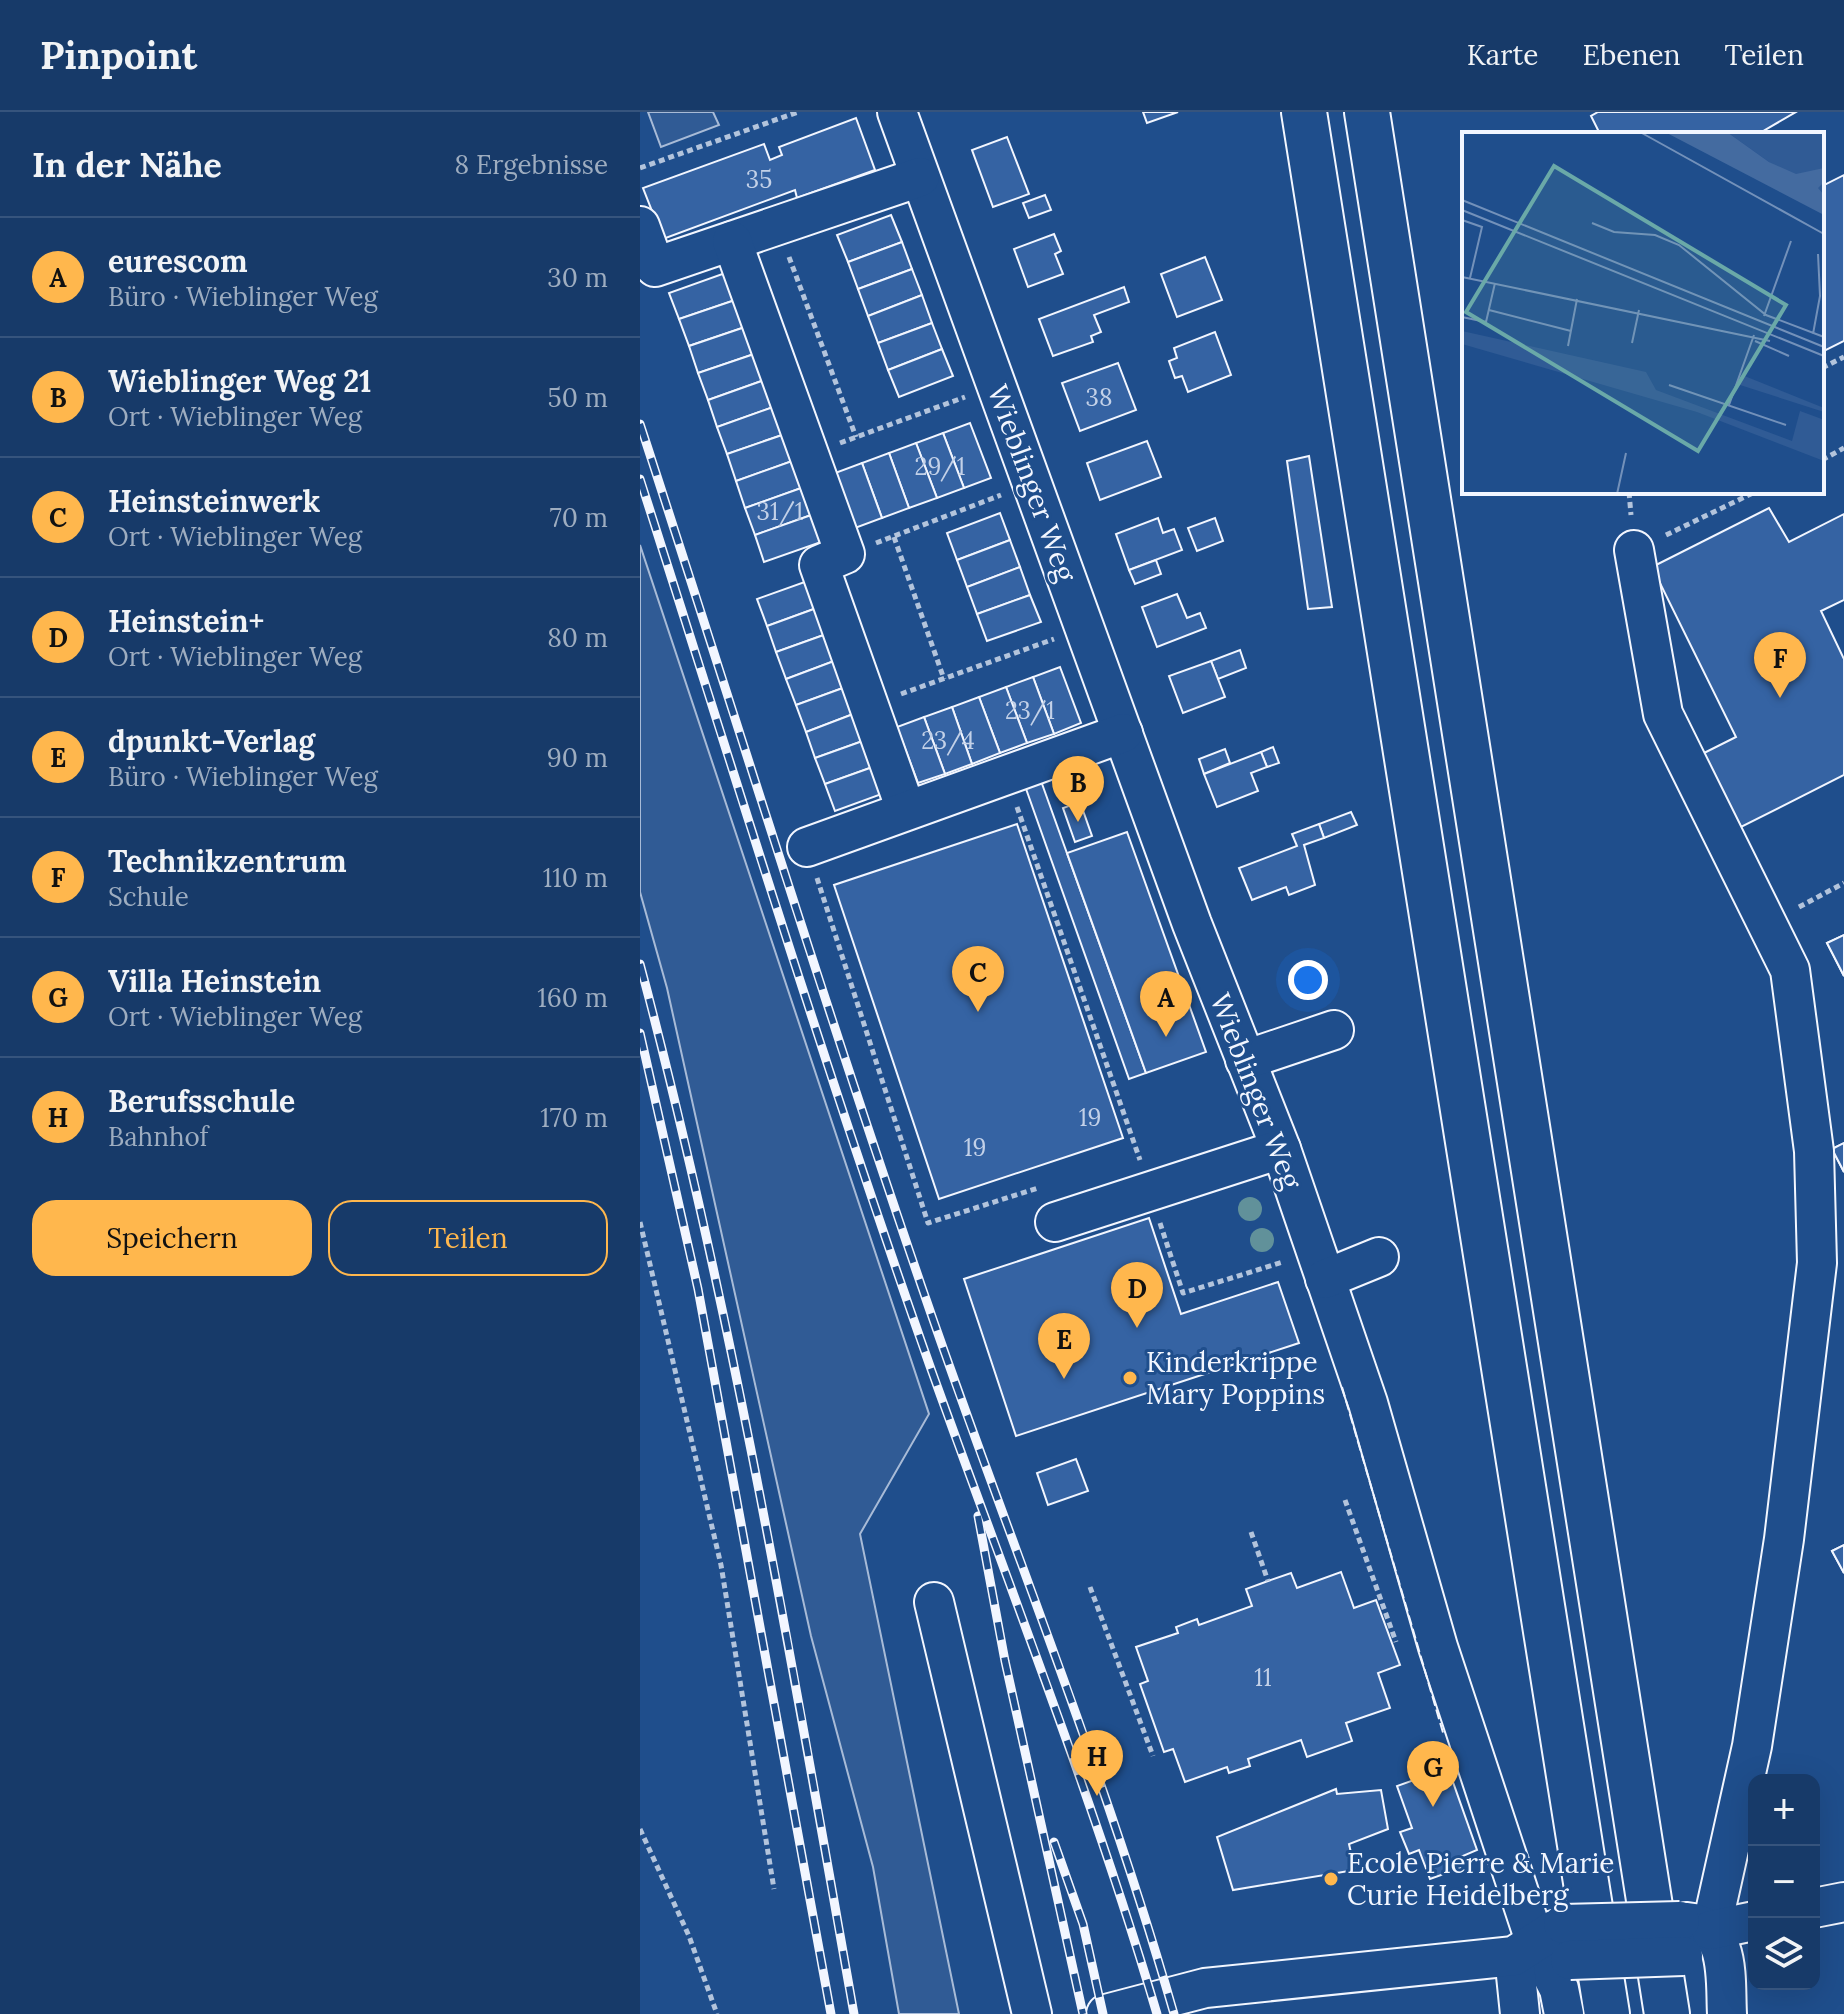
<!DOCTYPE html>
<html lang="de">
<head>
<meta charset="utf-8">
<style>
	:root { --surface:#173a69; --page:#244571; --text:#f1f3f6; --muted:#9eadc0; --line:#36547d; --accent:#ffb74d }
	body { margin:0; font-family:Lora,serif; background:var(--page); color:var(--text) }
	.controls { position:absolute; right:24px; bottom:24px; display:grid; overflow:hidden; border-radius:16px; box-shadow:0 8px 32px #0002 }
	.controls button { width:72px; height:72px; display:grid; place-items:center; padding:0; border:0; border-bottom:2px solid var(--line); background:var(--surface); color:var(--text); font:40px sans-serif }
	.you { position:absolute; left:668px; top:868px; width:28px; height:28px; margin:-20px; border:6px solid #fff; border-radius:50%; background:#1a73e8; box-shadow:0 0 0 12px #1a73e833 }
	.badge { display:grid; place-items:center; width:52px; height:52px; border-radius:50%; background:var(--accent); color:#111; font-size:26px; font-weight:700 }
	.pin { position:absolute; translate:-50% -66px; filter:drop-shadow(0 2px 4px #0008) }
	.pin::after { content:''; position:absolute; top:42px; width:28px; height:24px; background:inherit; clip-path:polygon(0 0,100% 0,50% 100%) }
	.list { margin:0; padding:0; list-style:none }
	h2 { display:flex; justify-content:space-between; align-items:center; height:104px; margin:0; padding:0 32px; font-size:34px }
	h2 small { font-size:26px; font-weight:400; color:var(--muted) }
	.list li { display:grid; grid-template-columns:52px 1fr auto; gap:24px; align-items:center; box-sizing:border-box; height:120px; padding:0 32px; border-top:2px solid var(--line) }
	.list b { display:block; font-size:30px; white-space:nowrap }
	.list p { margin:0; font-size:26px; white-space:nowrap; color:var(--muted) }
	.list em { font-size:26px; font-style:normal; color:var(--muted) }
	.actions { display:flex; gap:16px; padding:24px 32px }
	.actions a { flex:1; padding:18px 0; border:2px solid var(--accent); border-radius:24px; text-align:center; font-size:28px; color:var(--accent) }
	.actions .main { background:var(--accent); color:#111 }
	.icon { flex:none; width:44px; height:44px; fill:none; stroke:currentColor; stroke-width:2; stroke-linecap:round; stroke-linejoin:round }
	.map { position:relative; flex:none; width:1204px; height:1902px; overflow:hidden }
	header { display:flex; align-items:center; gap:48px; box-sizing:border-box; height:112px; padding:0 40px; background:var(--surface); border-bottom:2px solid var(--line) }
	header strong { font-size:38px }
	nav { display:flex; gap:44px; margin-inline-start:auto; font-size:28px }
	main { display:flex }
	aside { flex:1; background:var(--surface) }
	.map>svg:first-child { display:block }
</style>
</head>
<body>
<header>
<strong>Pinpoint</strong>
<nav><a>Karte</a><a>Ebenen</a><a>Teilen</a></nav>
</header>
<main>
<aside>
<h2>In der Nähe<small>8 Ergebnisse</small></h2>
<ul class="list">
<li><span class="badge">A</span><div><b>eurescom</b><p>Büro · Wieblinger Weg</p></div><em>30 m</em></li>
<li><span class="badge">B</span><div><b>Wieblinger Weg 21</b><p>Ort · Wieblinger Weg</p></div><em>50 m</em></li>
<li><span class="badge">C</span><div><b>Heinsteinwerk</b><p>Ort · Wieblinger Weg</p></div><em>70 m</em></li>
<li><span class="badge">D</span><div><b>Heinstein+</b><p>Ort · Wieblinger Weg</p></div><em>80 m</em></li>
<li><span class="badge">E</span><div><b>dpunkt-Verlag</b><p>Büro · Wieblinger Weg</p></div><em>90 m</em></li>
<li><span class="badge">F</span><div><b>Technikzentrum</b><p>Schule</p></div><em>110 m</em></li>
<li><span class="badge">G</span><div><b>Villa Heinstein</b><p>Ort · Wieblinger Weg</p></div><em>160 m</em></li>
<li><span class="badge">H</span><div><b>Berufsschule</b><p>Bahnhof</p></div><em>170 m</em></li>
</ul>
<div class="actions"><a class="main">Speichern</a><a>Teilen</a></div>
</aside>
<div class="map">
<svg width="1204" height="1902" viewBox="0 0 1204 1902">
	<rect width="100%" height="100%" fill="#1f4e8c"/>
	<g fill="#305b95" stroke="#a8bbd7" stroke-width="2">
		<path d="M8,0H73L79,13L21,35Z"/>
		<path d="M0,433L289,1302L220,1422L319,1902H259L233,1755L171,1524L27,876L0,780Z"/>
	</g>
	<g fill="#3563a3" stroke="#f2f6ff" stroke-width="2">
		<path d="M503,0H538L507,11Z"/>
		<path d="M958,0H1156L1118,22H960L951,4Z"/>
		<path d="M216,6L235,58L157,86L155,78L23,127L3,76L124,32L130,48L142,43L139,35Z"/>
		<path d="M367,25L389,82L353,95L332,38Z"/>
		<path d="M1204,63V229L1182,240V74Z"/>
		<path d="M405,83L411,98L389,106L383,91Z"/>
		<path d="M251,103L262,130L208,150L197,123Z"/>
		<path d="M414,122L421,139L415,142L423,162L388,175L374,137Z"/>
		<path d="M262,130L272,157L218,177L208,150Z"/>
		<path d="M565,145L582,188L537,205L521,162Z"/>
		<path d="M272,157L282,183L228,204L218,177Z"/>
		<path d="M88,160L98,187L39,207L29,181Z"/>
		<path d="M484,175L489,190L454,203L461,220L451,224L453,230L413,244L399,207Z"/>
		<path d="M282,183L292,211L238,231L228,204Z"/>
		<path d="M98,187L108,214L49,234L39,207Z"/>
		<path d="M292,211L302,237L248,258L238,231Z"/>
		<path d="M108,214L117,241L58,261L49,234Z"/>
		<path d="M575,220L591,263L548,280L542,264L535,266L529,249L537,246L534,236Z"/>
		<path d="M302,237L313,264L259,285L248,258Z"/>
		<path d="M117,241L127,267L68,288L58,261Z"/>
		<path d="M478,251L496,298L440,319L422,271Z"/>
		<path d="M127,267L136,294L77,315L68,288Z"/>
		<path d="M136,294L145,322L87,342L77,315Z"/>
		<path d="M330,311L351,366L324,376L303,321Z"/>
		<path d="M303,321L324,376L297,386L276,331Z"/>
		<path d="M145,322L155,348L96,369L87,342Z"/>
		<path d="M507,329L521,365L460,388L447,351Z"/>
		<path d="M276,331L297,386L269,396L249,341Z"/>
		<path d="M249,341L269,396L242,406L222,351Z"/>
		<path d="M669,344L692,495L668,497L647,349Z"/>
		<path d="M155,348L164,375L105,396L96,369Z"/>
		<path d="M222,351L242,406L215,416L195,361Z"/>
		<path d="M164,375L174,402L115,423L105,396Z"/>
		<path d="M1129,396L1149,430L1204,402V488L1181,499L1204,547V663L1101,715L1062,642L1096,625L1012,455Z"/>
		<path d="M360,401L370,428L317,448L307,421Z"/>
		<path d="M174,402L184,429L124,450L115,423Z"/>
		<path d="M518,406L523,421L534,417L542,438L489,458L476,422Z"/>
		<path d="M575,406L583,429L557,439L548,416Z"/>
		<path d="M370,428L380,455L327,475L317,448Z"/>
		<path d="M516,448L521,462L495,472L489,458Z"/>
		<path d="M380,455L390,483L337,502L327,475Z"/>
		<path d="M173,467L182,494L127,514L117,487Z"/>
		<path d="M537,482L547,506L560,501L566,516L517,535L502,495Z"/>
		<path d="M390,483L401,510L347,529L337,502Z"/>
		<path d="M182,494L192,520L136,540L127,514Z"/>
		<path d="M192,520L202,546L146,567L136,540Z"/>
		<path d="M600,538L606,556L578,567L571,549Z"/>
		<path d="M202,546L211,573L156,593L146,567Z"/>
		<path d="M571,549L585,585L543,601L529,564Z"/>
		<path d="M420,555L441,611L414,622L393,565Z"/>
		<path d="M393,565L414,622L387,631L366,575Z"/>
		<path d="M211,573L221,599L166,620L156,593Z"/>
		<path d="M366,575L387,631L360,641L339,585Z"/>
		<path d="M339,585L360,641L332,652L312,595Z"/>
		<path d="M312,595L332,652L305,662L284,605Z"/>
		<path d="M221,599L231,626L175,646L166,620Z"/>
		<path d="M284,605L305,662L278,671L257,615Z"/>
		<path d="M231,626L241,652L185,672L175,646Z"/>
		<path d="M633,635L639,651L627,655L621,640Z"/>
		<path d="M585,637L590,651L564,662L559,647Z"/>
		<path d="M621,640L627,655L611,661L618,679L577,695L564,662Z"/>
		<path d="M241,652L250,679L195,699L185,672Z"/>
		<path d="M401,669L506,961L489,967L385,674Z"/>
		<path d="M440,690L452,724L435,730L423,696Z"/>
		<path d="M711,700L717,713L684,726L679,712Z"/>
		<path d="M377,712L483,1026L299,1087L194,773Z"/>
		<path d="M679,712L684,726L664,733L675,773L649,783L646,775L612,788L599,756L657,734L652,722Z"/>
		<path d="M487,720L566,940L506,961L427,741Z"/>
		<path d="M1204,823V864L1187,831Z"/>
		<path d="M1204,823V864L1187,831Z"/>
		<path d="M1204,1031V1060L1192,1037Z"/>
		<path d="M1204,1031V1060L1192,1037Z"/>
		<path d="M509,1106L541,1202L638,1170L659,1231L376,1324L324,1167Z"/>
		<path d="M436,1347L448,1379L408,1393L397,1361Z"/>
		<path d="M1204,1433V1461L1192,1439Z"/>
		<path d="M1204,1433V1461L1192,1439Z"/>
		<path d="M701,1460L714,1496L736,1488L760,1553L738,1561L750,1596L706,1611L712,1629L667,1645L661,1628L608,1647L610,1654L589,1661L587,1655L545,1670L533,1637L524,1640L500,1572L508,1569L496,1535L538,1521L536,1515L557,1507L559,1513L612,1494L606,1477L628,1469L651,1461L657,1476Z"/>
		<path d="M808,1656L837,1738L818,1746L821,1756L790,1767L779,1738L769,1742L760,1720L772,1716L757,1674Z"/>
		<path d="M696,1677L697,1682L741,1678L748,1717L709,1732L715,1758L593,1778L577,1725Z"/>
	</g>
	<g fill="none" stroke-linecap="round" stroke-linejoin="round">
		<g stroke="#f2f6ff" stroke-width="42">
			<g id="minor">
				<path d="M257,0L552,812L641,1037L728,1291L798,1535L896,1832L907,1842L930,1848"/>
				<path d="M0,114L15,155L280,65"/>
				<path d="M92,129L205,442L179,453L266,698"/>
				<path d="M994,438L1023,602L1150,858L1174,1039L1177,1151L1144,1427L1112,1634L1071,1818"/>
				<path d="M167,735L483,621"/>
				<path d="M605,948L694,918"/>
				<path d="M415,1110L641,1037"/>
				<path d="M685,1167L739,1145"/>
				<path d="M294,1490L392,1902"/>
				<path d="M1174,1796L1204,1790"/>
				<path d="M1046,1810C1092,1814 1085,1868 1087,1902"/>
				<path d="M1071,1818L1114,1809"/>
				<path d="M896,1832L919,1877L924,1902"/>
				<path d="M874,1844L880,1902"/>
				<path d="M466,1902L565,1876L874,1844L914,1818"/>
			</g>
		</g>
		<g stroke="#f2f6ff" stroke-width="48">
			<g id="highway">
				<path d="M664,0L967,1902"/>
				<path d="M727,0L1027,1902"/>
			</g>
		</g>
		<g stroke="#b3c4dc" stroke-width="5" stroke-dasharray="6 4" stroke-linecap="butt">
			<path d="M0,56L158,0"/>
			<path d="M149,145L216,325"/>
			<path d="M1182,256L1204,245"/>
			<path d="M200,331L325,285"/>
			<path d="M1182,348L1204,336"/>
			<path d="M989,380L991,403"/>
			<path d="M1026,423L1115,380"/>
			<path d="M254,425L304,567"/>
			<path d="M236,431L361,383"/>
			<path d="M261,582L414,527"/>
			<path d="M377,695L500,1048"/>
			<path d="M177,766L288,1111L398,1076"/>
			<path d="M1159,795L1204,771"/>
			<path d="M0,1110L81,1453L134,1777"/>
			<path d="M520,1111L543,1181L643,1150"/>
			<path d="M705,1388L756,1530"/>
			<path d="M611,1420L628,1469"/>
			<path d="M450,1475L513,1644"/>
			<path d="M0,1717L49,1824L77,1902"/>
		</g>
		<use href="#minor" stroke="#1f4e8c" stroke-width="38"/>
		<use href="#highway" stroke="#1f4e8c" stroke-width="44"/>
		<g stroke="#f2f6ff" stroke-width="9">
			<g id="rail">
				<path d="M0,312C96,606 187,901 288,1193C370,1430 465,1661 534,1902"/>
				<path d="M0,367C95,664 187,963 291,1257C368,1472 452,1683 517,1902"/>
				<path d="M0,852C92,1197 152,1551 214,1902"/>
				<path d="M0,921L58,1177L191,1902"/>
				<path d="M338,1404L365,1549L443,1902"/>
				<path d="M414,1730L443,1812L463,1902"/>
			</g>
		</g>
		<use href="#rail" stroke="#1f4e8c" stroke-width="6" stroke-dasharray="18" stroke-linecap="butt"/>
		<g stroke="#f2f6ff" stroke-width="42" stroke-linecap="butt">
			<g id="minor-bridge">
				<path d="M923,1812L1040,1809"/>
				<path d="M930,1848L1043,1844"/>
			</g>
		</g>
		<use href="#minor-bridge" stroke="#1f4e8c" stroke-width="38"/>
		<path stroke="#f2f6ff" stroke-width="2" stroke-dasharray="10 4" stroke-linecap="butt" d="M702,1275L804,1624"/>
	</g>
	<g fill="#61919a">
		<circle cx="610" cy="1097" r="12"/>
		<circle cx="622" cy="1128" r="12"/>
	</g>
	<g fill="#ffb74d" stroke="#1f4e8c" stroke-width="3">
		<circle cx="490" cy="1266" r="8"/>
		<circle cx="691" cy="1767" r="8"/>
	</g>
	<g text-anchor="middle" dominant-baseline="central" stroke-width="6" stroke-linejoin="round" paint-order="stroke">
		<g font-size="24" fill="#c3d1e8">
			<text x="119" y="67">35</text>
			<text x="459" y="285">38</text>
			<text x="300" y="354">29/1</text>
			<text x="140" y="399">31/1</text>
			<text x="390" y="598">23/1</text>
			<text x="308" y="628">23/4</text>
			<text x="450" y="1005">19</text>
			<text x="335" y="1035">19</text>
			<text x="623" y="1565">11</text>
		</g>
		<g font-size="28" fill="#f2f6ff" stroke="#1f4e8c">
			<text transform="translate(392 371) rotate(70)">Wieblinger Weg</text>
			<text transform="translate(616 979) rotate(69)">Wieblinger Weg</text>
		</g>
		<g font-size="28" fill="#f2f6ff" stroke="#1f4e8c" text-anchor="start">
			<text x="506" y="1250">Kinderkrippe<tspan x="506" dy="32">Mary Poppins</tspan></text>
			<text x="707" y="1751">Ecole Pierre &amp; Marie<tspan x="707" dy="32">Curie Heidelberg</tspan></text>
		</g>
	</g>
	<g transform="translate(822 20)">
		<rect width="362" height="362" fill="#1f4e8c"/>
		<path d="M265,0H362V63L307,30ZM0,199L184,240L194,258L330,309L338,279L357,286L362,288V329L235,280L0,212ZM280,243L362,276V280L275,252Z" fill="#305b95"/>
		<path d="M203,0H265L307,30L334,42L362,36V50L356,56L362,63V83Z" fill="#446ba0"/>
		<path fill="none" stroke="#7391ba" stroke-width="2" d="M178,0L362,102M0,68L362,215M0,78L362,224M0,88L20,95L8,146M130,91L152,100L193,103L217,113L304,183L362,205M0,145L308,209M27,178L109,199M302,184L329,109M0,185L24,190L33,151M351,202L358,164L356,122M293,209L327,224M170,211L177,178M106,214L115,167M207,253L324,293M267,273L292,203M155,362L164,321"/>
		<path fill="#6aa9a8" fill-opacity="0.15" stroke="#6aa9a8" stroke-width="4" d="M92,34L324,173L236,319L4,180Z"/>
		<rect width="362" height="362" fill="none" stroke="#f2f6ff" stroke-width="4"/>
	</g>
</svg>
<div class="controls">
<button>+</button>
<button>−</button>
<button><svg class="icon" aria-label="layers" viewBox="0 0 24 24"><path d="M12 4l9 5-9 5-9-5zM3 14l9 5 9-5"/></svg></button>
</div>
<div class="you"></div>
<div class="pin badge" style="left:526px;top:925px">A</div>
<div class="pin badge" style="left:438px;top:710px">B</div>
<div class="pin badge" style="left:338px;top:900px">C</div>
<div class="pin badge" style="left:497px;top:1216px">D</div>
<div class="pin badge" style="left:424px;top:1267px">E</div>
<div class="pin badge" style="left:1140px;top:586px">F</div>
<div class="pin badge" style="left:793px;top:1695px">G</div>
<div class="pin badge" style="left:457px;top:1684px">H</div>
</div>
</main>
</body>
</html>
